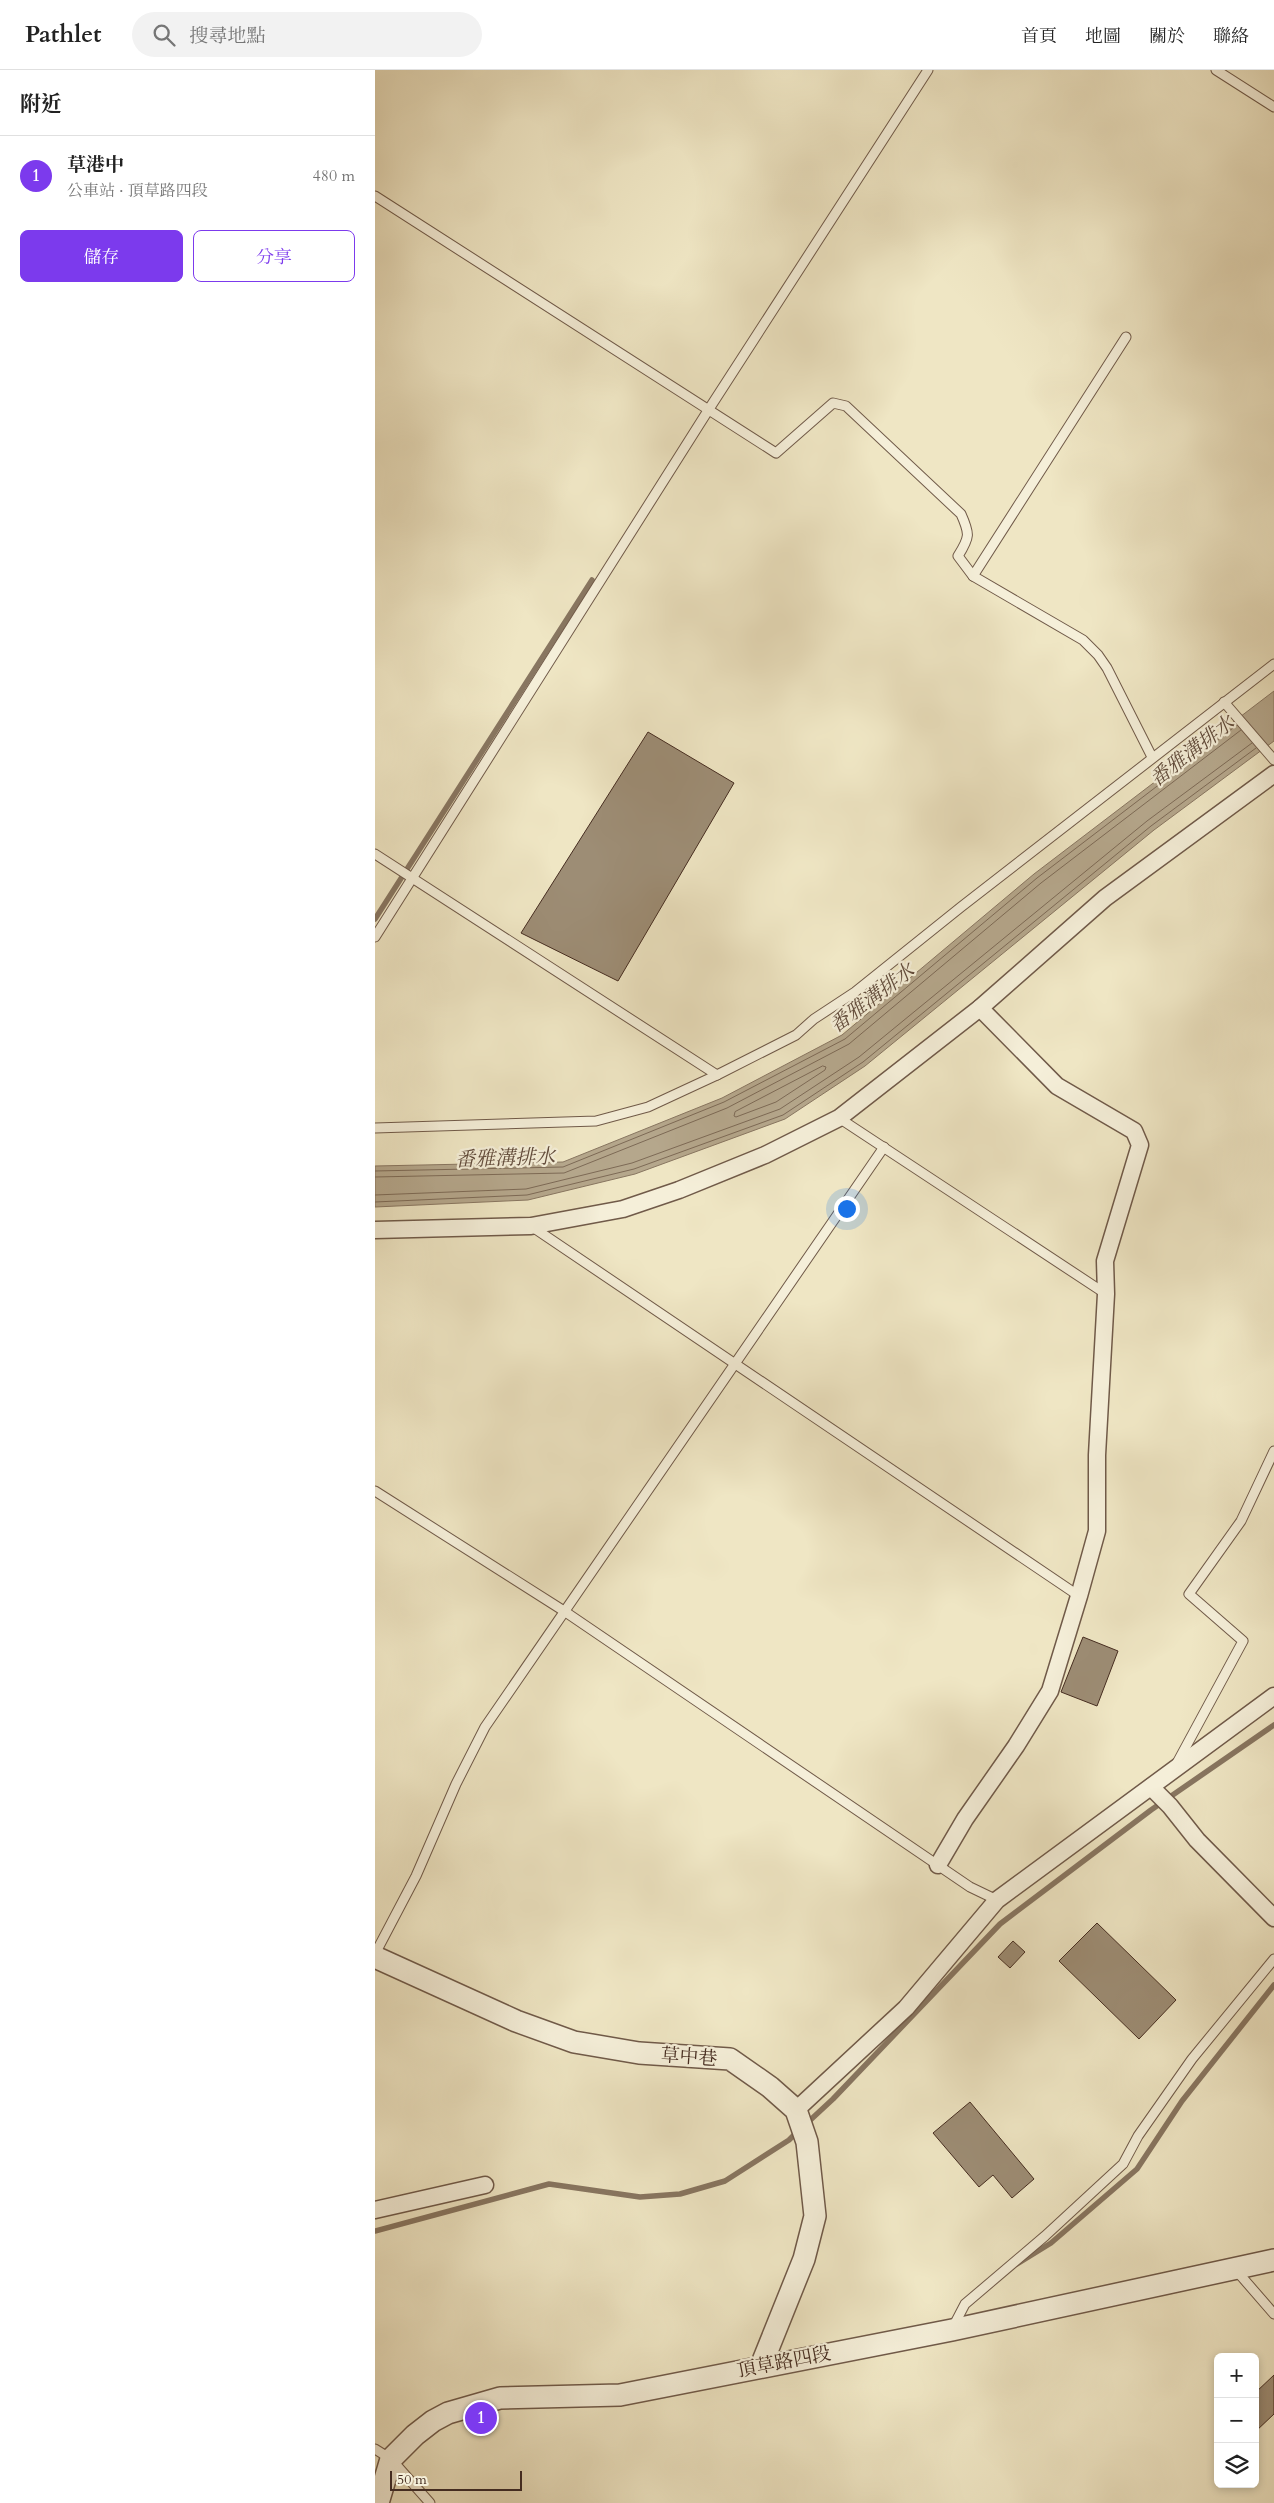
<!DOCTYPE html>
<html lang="zh-TW">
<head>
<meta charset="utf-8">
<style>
	:root { --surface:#fff; --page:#f2f2f2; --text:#222; --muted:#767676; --line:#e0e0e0; --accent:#7c3aed }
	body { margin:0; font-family:Cardo,"Noto Serif TC",serif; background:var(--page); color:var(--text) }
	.controls { position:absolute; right:15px; bottom:15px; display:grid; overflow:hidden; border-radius:8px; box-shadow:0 2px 8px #0003 }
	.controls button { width:45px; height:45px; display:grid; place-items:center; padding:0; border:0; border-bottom:1px solid var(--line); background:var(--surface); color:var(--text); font:25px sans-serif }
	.scale { position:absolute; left:15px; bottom:12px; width:132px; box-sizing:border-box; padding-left:5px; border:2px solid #452c20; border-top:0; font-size:14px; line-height:18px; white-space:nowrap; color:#452c20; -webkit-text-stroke:4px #f5efd9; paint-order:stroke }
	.you { position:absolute; left:471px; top:1138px; width:18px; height:18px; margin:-12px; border:4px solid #fff; border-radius:50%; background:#1a73e8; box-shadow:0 0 0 8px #1a73e833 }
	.badge { display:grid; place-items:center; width:32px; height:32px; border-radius:50%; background:var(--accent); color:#fff; font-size:16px; font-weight:700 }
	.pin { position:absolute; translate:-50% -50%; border:2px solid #fff; box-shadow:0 1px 5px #0006 }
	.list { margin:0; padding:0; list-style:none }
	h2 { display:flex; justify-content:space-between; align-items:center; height:65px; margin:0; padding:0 20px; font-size:21px }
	h2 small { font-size:16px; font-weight:400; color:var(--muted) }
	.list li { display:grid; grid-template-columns:32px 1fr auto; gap:15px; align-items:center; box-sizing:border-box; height:80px; padding:0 20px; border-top:1px solid var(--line) }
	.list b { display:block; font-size:19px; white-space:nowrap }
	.list p { margin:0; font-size:16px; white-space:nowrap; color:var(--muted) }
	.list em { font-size:16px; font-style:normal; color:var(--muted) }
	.actions { display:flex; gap:10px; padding:15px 20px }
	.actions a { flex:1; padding:11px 0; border:1px solid var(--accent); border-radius:8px; text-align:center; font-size:18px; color:var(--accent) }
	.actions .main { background:var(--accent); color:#fff }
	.icon { flex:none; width:28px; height:28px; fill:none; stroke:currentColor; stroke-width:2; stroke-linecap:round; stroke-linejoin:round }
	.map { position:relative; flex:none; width:899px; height:2433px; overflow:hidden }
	header { display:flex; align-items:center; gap:30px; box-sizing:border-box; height:70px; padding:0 25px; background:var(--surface); border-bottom:1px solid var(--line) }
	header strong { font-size:24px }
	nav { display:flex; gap:28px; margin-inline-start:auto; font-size:18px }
	.search { width:350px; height:45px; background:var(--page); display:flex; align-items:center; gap:12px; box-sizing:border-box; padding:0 18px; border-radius:28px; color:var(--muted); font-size:19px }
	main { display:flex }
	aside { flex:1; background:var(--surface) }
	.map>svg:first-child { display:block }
</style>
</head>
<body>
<header>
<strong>Pathlet</strong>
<div class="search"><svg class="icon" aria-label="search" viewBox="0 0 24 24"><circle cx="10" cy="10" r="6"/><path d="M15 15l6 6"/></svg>搜尋地點</div>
<nav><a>首頁</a><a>地圖</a><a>關於</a><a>聯絡</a></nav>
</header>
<main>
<aside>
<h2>附近<small></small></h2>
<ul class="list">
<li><span class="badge">1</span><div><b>草港中</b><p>公車站 · 頂草路四段</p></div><em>480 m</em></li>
</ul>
<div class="actions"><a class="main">儲存</a><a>分享</a></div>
</aside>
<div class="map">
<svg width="899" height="2433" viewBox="0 0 899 2433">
	<rect width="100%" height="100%" fill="#efe6c4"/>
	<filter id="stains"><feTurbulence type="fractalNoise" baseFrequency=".004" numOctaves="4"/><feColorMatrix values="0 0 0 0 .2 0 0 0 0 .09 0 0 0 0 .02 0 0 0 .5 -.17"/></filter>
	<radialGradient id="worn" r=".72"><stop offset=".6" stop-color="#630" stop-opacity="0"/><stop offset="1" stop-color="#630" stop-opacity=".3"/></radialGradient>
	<path fill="#b5a78c" stroke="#887661" d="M899,621V671L779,760L490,996L410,1049L260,1104L153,1130L0,1137V1096L188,1092L347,1028L467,965L659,804Z"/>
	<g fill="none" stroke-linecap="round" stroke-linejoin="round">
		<g stroke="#7d6a56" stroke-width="1">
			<path d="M448,996L451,997L450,1000L401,1032L361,1047L359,1046L360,1042Z"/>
			<path d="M0,1101L188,1097L349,1032L470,969L662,808L862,655"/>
			<path d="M0,1107L189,1103L352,1038L474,974L666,813L866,660"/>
			<path d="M0,1125L151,1119L257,1093L405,1039L484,987L772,751L877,673"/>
			<path d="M0,1132L152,1125L259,1099L408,1045L488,992L776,756L881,678"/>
		</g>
		<g stroke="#887661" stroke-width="5.5">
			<path d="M0,849L217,510"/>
			<path d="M431,2054L458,2029L625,1854L776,1740L899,1655"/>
			<path d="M0,2161L174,2114L265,2127L305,2124L350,2111L414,2070L424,2060"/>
			<path d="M642,2194L676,2173L762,2099L807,2031L899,1915"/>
		</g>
	</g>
	<g fill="#9d8d75" stroke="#452c20">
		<path d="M273,662L359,713L243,911L146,863Z"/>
		<path d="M708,1567L743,1581L722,1636L686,1622Z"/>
		<path d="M722,1853L801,1930L764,1969L684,1891Z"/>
		<path d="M638,1871L650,1882L635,1898L623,1887Z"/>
		<path d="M595,2032L659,2109L637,2128L618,2105L604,2117L558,2063Z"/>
		<path d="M899,2305V2344L880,2362V2323Z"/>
	</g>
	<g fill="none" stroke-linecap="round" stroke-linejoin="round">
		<g stroke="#705a49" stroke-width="11">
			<g id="service">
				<path d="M841,0L899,37"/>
				<path d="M0,126L401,383L458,333L471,336L586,444C595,464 595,467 583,486L598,506L708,570L723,585L732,598L777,687"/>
				<path d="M598,506L751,267"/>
				<path d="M849,632L899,690"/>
				<path d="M0,784L342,1005"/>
				<path d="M0,867L334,339L553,0"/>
				<path d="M464,1048L731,1224"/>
				<path d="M0,1058L221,1051L273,1037L342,1005L421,965L439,949L480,922L586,837L899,594"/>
				<path d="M156,1156L704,1526"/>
				<path d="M0,1421L189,1541L595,1817L622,1830"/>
				<path d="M802,1693L868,1571L814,1524L866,1451L899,1381"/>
				<path d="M0,1884L41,1806L81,1714L110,1657L509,1077"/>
				<path d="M860,2199L899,2244"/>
				<path d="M578,2257L590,2234L670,2166L748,2094L763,2066L817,1989L899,1889"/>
				<path d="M0,2379L16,2389L55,2433"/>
			</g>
		</g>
		<g stroke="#705a49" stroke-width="19">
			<g id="minor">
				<path d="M0,1160L156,1156L248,1139L304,1120L390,1085L464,1048L605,938L730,828L899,704"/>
				<path d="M776,1717L795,1736L822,1770L899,1848"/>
				<path d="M563,1795L590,1749L641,1676L675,1621L704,1526L722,1461V1385L731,1224L730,1191L765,1075L759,1061L682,1016L605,938"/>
				<path d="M421,2040L531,1938L622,1830L899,1626"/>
				<path d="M0,2140L110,2115"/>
			</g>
		</g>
		<g stroke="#705a49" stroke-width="24">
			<g id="tertiary">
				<path d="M0,1887L141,1951L199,1972L264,1983L355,1989L395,2017L421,2040L432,2072L440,2146L429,2189L386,2296"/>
				<path d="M3,2433L16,2389L40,2365L58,2351L73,2343L125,2328L245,2325L577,2260L899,2190"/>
			</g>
		</g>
		<use href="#service" stroke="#f5efd9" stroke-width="9"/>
		<use href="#minor" stroke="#f5efd9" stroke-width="16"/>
		<use href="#tertiary" stroke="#f5efd9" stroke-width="21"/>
	</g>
	<g text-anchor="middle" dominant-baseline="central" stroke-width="4.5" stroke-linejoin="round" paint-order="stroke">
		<g font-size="19" fill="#452c20" stroke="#f5efd9">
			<text transform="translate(314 1987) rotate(4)">草中巷</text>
			<text transform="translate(409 2292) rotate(-11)">頂草路四段</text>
		</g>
		<g font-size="20" font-style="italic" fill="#614b3b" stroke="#f5efd9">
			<text transform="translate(817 681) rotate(-38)">番雅溝排水</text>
			<text transform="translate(497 928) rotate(-37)">番雅溝排水</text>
			<text transform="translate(130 1088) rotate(-2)">番雅溝排水</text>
		</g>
	</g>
	<rect width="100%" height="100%" filter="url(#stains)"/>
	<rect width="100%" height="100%" fill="url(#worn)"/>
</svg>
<div class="controls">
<button>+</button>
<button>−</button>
<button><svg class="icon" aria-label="layers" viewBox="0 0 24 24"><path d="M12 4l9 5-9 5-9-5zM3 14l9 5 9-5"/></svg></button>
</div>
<div class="scale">50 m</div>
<div class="you"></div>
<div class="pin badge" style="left:106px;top:2348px">1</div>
</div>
</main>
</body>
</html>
